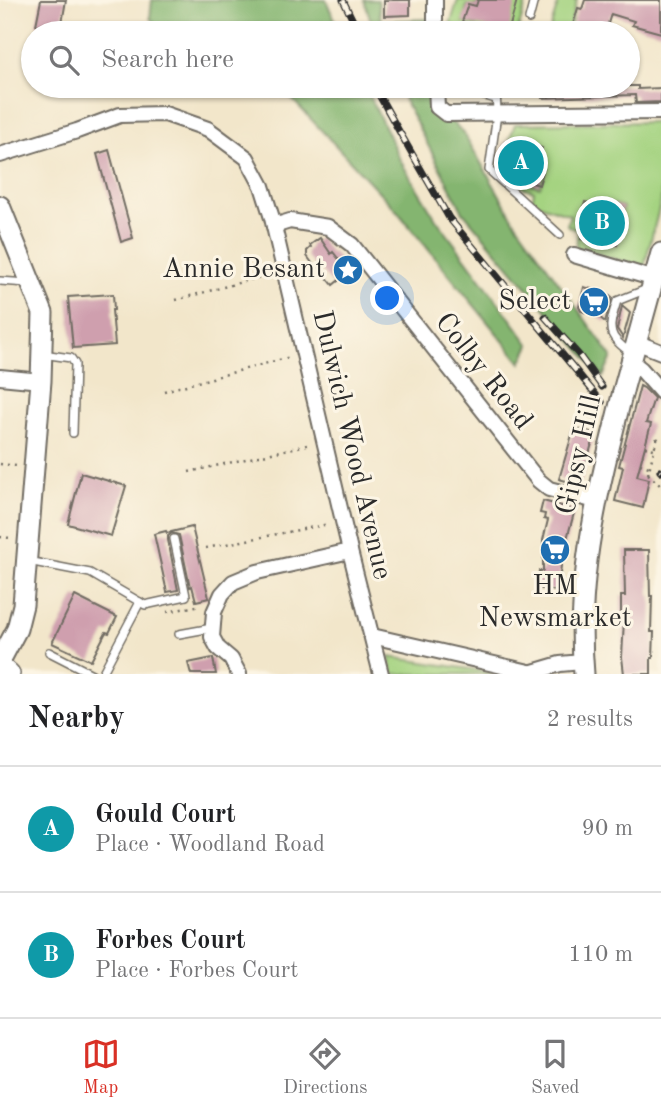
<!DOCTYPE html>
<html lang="en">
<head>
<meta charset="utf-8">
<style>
	:root { --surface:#fff; --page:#f6f6f6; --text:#202124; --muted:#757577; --line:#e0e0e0; --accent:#d93025 }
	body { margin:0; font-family:"Old Standard TT",serif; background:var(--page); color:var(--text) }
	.you { position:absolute; left:388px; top:299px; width:24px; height:24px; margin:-18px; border:5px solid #fff; border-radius:50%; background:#1a73e8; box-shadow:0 0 0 10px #1a73e833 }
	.badge { display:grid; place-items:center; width:46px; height:46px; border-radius:50%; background:var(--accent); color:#fff; font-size:23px; font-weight:700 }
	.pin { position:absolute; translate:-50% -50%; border:4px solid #fff; box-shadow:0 2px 7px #0006 }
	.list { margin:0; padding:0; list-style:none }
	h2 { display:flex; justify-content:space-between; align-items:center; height:91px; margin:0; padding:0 28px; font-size:30px }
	h2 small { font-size:23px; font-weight:400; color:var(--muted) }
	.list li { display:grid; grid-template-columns:46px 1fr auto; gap:21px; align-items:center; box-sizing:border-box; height:126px; padding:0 28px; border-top:2px solid var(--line) }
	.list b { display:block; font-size:26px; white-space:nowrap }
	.list p { margin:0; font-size:23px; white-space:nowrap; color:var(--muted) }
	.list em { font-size:23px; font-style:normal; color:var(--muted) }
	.icon { flex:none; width:38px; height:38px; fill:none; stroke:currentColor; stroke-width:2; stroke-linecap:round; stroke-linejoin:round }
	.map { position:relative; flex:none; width:661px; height:674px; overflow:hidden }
	.search { position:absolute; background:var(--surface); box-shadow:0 2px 5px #0004; left:21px; right:21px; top:21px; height:77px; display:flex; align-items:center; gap:18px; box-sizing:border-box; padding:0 24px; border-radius:38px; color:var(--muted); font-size:26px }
	.sheet { height:343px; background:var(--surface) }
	nav { display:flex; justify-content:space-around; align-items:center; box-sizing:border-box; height:98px; border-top:2px solid var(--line); background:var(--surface); font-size:19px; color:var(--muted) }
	nav a { display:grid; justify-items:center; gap:4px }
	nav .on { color:var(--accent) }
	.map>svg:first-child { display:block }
</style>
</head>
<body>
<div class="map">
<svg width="661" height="674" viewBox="0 0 661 674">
	<rect width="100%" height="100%" fill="#fcf5e5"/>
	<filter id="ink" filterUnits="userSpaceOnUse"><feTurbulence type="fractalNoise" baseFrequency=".0143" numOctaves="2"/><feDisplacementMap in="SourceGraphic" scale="14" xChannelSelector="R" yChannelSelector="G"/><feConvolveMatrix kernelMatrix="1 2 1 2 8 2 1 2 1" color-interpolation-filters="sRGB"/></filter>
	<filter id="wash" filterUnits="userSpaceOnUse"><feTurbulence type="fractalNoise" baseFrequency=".00686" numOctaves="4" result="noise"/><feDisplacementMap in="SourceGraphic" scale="28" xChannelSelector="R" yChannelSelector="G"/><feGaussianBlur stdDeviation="1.57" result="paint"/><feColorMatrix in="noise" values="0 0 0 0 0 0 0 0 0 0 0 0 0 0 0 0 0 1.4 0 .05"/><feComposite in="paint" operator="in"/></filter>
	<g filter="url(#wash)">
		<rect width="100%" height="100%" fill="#f2e6ca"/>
		<g fill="#a5d381" stroke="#687f56" stroke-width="2" fill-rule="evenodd">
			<path d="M458,0H478L476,6L467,5L463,22L476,26L517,0H527L517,33H484L450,25Z"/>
			<path d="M559,0H577L568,33H549Z"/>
			<path d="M661,122V201L644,267L576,248L578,231L567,225L570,215L532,202L534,191L519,186L520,181L540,187L546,167L539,164L545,147L525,140L523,145L509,141L515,124ZM586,202L606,207L607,203L623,207L618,227L622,229L617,245L597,240L596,243L586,218L581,216Z"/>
			<path d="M389,657L496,673L492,674H393Z"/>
		</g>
		<g fill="#84b56f" stroke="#58704d" stroke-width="2">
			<path d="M152,0H326L340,33H170L162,31L150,18Z"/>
			<path d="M364,0H378L381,21L430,19L431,33H375Z"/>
			<path d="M274,86H365L401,162L436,219L530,345L521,363L397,211L293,100Z"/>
			<path d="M397,86H432L433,106L463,132L514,220L612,357L603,377L463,212Z"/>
		</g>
		<g id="blocks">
			<g fill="#cf9fae">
				<path d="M41,0H66L61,29L36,25Z"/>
				<path d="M384,0H410V15L384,16Z"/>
				<path d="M478,0H517L508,33L462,22L468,4L476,6Z"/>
				<path d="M585,0H661V33L632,25L634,21L611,14L605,33H589L572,28L578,8L582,9Z"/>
				<path d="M542,86H638V89L661,88V102L636,103L635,95L542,98Z"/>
				<path d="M505,142L525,149L527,142L542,148L536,165L544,168L539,185L519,179L518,184L511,182L502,173L506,161L499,158Z"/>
				<path d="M109,150L133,238L121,242L97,154Z"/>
				<path d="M585,202L606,207L607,202L623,207L618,227L622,229L617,245L597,240L596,243L581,239L586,218L581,217Z"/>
				<path d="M320,238L331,254L333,252L349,272L333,285L317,265L315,267L307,256V251L311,247L310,245Z"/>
				<path d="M584,287L608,294L612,297L605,322L598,316L581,311L579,307Z"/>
				<path d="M113,294L114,310H112L115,345L73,348L68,297Z"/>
				<path d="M622,306L630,313L623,338L617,329Z"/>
				<path d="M640,386L644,388L654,398L646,423L651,424L637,476L649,479L643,508L615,501L623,467L619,466Z"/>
				<path d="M574,428L590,432L589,435L593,440L581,482L577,484L559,479Z"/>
				<path d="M81,473L126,486L111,536L68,524Z"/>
				<path d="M543,501L569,508L574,513L562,557L558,591L536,588L539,571H543V540L548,520L544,519L545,514L540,513Z"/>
				<path d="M192,527L209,598L196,601L192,586L190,587L179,535L172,533L168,536V540L178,590L167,592L154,534L166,531L167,533Z"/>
				<path d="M624,550H649L650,596H652L651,632H654L653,658H651V674H624L622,657L624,620H621V596H625Z"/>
				<path d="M75,596L117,617L109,633L106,632L91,661L52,643Z"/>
				<path d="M213,658L216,674H191L188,663Z"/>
			</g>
		</g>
	</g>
	<g filter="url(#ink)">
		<use href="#blocks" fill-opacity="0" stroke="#716c63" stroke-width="2"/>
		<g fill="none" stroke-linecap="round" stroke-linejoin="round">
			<g stroke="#716c63" stroke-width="10">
				<g id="lane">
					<path d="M529,19L534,0"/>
					<path d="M459,86V89L496,99"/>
					<path d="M496,86L497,114L489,170L560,235"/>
					<path d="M0,281L27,283"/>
					<path d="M630,352C605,335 609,327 617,301L647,289"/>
					<path d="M42,354L71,358L75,364L73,433"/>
					<path d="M28,561L90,573L145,605L186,596L174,539"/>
					<path d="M179,634L212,628"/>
					<path d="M49,652L92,674"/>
					<path d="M102,674L140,602"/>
				</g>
			</g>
			<g stroke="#716c63" stroke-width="18">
				<g id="street">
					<path d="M435,0V33"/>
					<path d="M436,86L437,107L446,114L661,112"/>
					<path d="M0,155L77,131L120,115L165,114L208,129L247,158L262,186L272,218L350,551L381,674"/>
					<path d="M274,226L290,221L328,227L352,245L538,480L549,489L596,501"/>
					<path d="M574,255L655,279"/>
					<path d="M636,342L661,352"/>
					<path d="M632,362L641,369L661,392"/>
					<path d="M0,377L41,381"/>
					<path d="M372,636L529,672"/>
					<path d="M239,674L231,659L218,648L212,637L214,612L222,594L233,582L257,572L350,551"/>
					<path d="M526,674L560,664L582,662"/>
				</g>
			</g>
			<g stroke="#716c63" stroke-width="23">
				<g id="secondary">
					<path d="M0,206L43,313L41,381L23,605L17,629L0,661"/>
					<path d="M623,391L661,253"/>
					<path d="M584,674C577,598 591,521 609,448"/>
				</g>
			</g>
			<g stroke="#716c63" stroke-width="24">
				<path id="primary" d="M0,666L9,674"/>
			</g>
			<g stroke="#716c63" stroke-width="2.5" stroke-dasharray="2 5" stroke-linecap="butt">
				<path d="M176,300L271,274"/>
				<path d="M164,391L290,357"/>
				<path d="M657,438L661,443"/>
				<path d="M0,464L17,466"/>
				<path d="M640,464L649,467"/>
				<path d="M189,472L311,444"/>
				<path d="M648,474L661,486"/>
				<path d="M0,537L11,538"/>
				<path d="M206,548L329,524"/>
				<path d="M167,612L201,605"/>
			</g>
			<use href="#lane" stroke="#fff" stroke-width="7"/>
			<use href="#street" stroke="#fff" stroke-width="14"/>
			<use href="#secondary" stroke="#fff" stroke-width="19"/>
			<use href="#primary" stroke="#fff" stroke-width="21"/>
			<g stroke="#2b2b2b" stroke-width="7">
				<g id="rail">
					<path d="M343,0L359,33"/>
					<path d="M374,86L399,131L449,218L602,402"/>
					<path d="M545,317L579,355L602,387"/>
					<path d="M660,471L661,472"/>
				</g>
			</g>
			<use href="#rail" stroke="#fcf5e5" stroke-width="4.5" stroke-dasharray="13" stroke-linecap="butt"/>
			<g stroke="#716c63" stroke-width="23" stroke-linecap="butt">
				<path id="secondary-bridge" d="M609,448L623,391"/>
			</g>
			<g stroke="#716c63" stroke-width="2.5" stroke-dasharray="2 5" stroke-linecap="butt">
				<path d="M645,447L654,449"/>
				<path d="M648,474L657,438"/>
			</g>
			<use href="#secondary-bridge" stroke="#fff" stroke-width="19"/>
		</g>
	</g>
	<defs>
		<g id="sight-disc" transform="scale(1.575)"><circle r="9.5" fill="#1f6fb2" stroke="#fcf5e5"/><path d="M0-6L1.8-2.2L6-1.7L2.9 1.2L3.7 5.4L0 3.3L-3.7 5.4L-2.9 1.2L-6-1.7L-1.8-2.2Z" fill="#fff"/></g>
		<g id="supermarket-disc" transform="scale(1.575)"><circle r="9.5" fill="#1f6fb2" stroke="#fcf5e5"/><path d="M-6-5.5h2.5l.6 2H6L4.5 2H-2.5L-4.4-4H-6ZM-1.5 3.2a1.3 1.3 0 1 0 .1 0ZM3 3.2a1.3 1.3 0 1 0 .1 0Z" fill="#fff"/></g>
	</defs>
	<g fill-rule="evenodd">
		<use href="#sight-disc" x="348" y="270"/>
		<use href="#supermarket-disc" x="594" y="302"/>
		<use href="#supermarket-disc" x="555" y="550"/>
	</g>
	<g text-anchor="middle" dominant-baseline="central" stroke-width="6" stroke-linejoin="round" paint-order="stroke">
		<g font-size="28" fill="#2b2b2b" stroke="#fcf5e5" text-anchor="end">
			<text x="325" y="270">Annie Besant</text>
			<text x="571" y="302">Select</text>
			<text x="555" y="587" text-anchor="middle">HM<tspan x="555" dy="32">Newsmarket</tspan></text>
		</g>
		<g font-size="28" fill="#2b2b2b" stroke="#fcf5e5">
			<text transform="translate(483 372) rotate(52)">Colby Road</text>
			<text transform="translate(351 445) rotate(77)">Dulwich Wood Avenue</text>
			<text transform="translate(580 455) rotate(-77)">Gipsy Hill</text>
		</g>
	</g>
</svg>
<div class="you"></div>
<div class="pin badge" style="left:521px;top:163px;background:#0f9aa8">A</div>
<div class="pin badge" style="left:602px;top:223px;background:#0f9aa8">B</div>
<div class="search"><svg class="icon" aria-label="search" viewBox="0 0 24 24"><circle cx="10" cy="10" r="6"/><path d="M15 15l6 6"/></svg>Search here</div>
</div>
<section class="sheet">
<h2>Nearby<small>2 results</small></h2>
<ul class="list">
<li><span class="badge" style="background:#0f9aa8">A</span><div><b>Gould Court</b><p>Place · Woodland Road</p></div><em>90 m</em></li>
<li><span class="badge" style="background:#0f9aa8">B</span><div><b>Forbes Court</b><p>Place · Forbes Court</p></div><em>110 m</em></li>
</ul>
</section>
<nav>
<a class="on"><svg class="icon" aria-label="map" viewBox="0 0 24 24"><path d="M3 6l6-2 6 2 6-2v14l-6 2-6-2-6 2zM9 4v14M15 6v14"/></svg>Map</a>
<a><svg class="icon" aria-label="directions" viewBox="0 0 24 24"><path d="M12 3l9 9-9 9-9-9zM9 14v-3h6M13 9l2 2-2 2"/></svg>Directions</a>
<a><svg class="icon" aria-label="saved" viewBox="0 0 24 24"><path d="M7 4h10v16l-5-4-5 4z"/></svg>Saved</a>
</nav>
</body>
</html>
